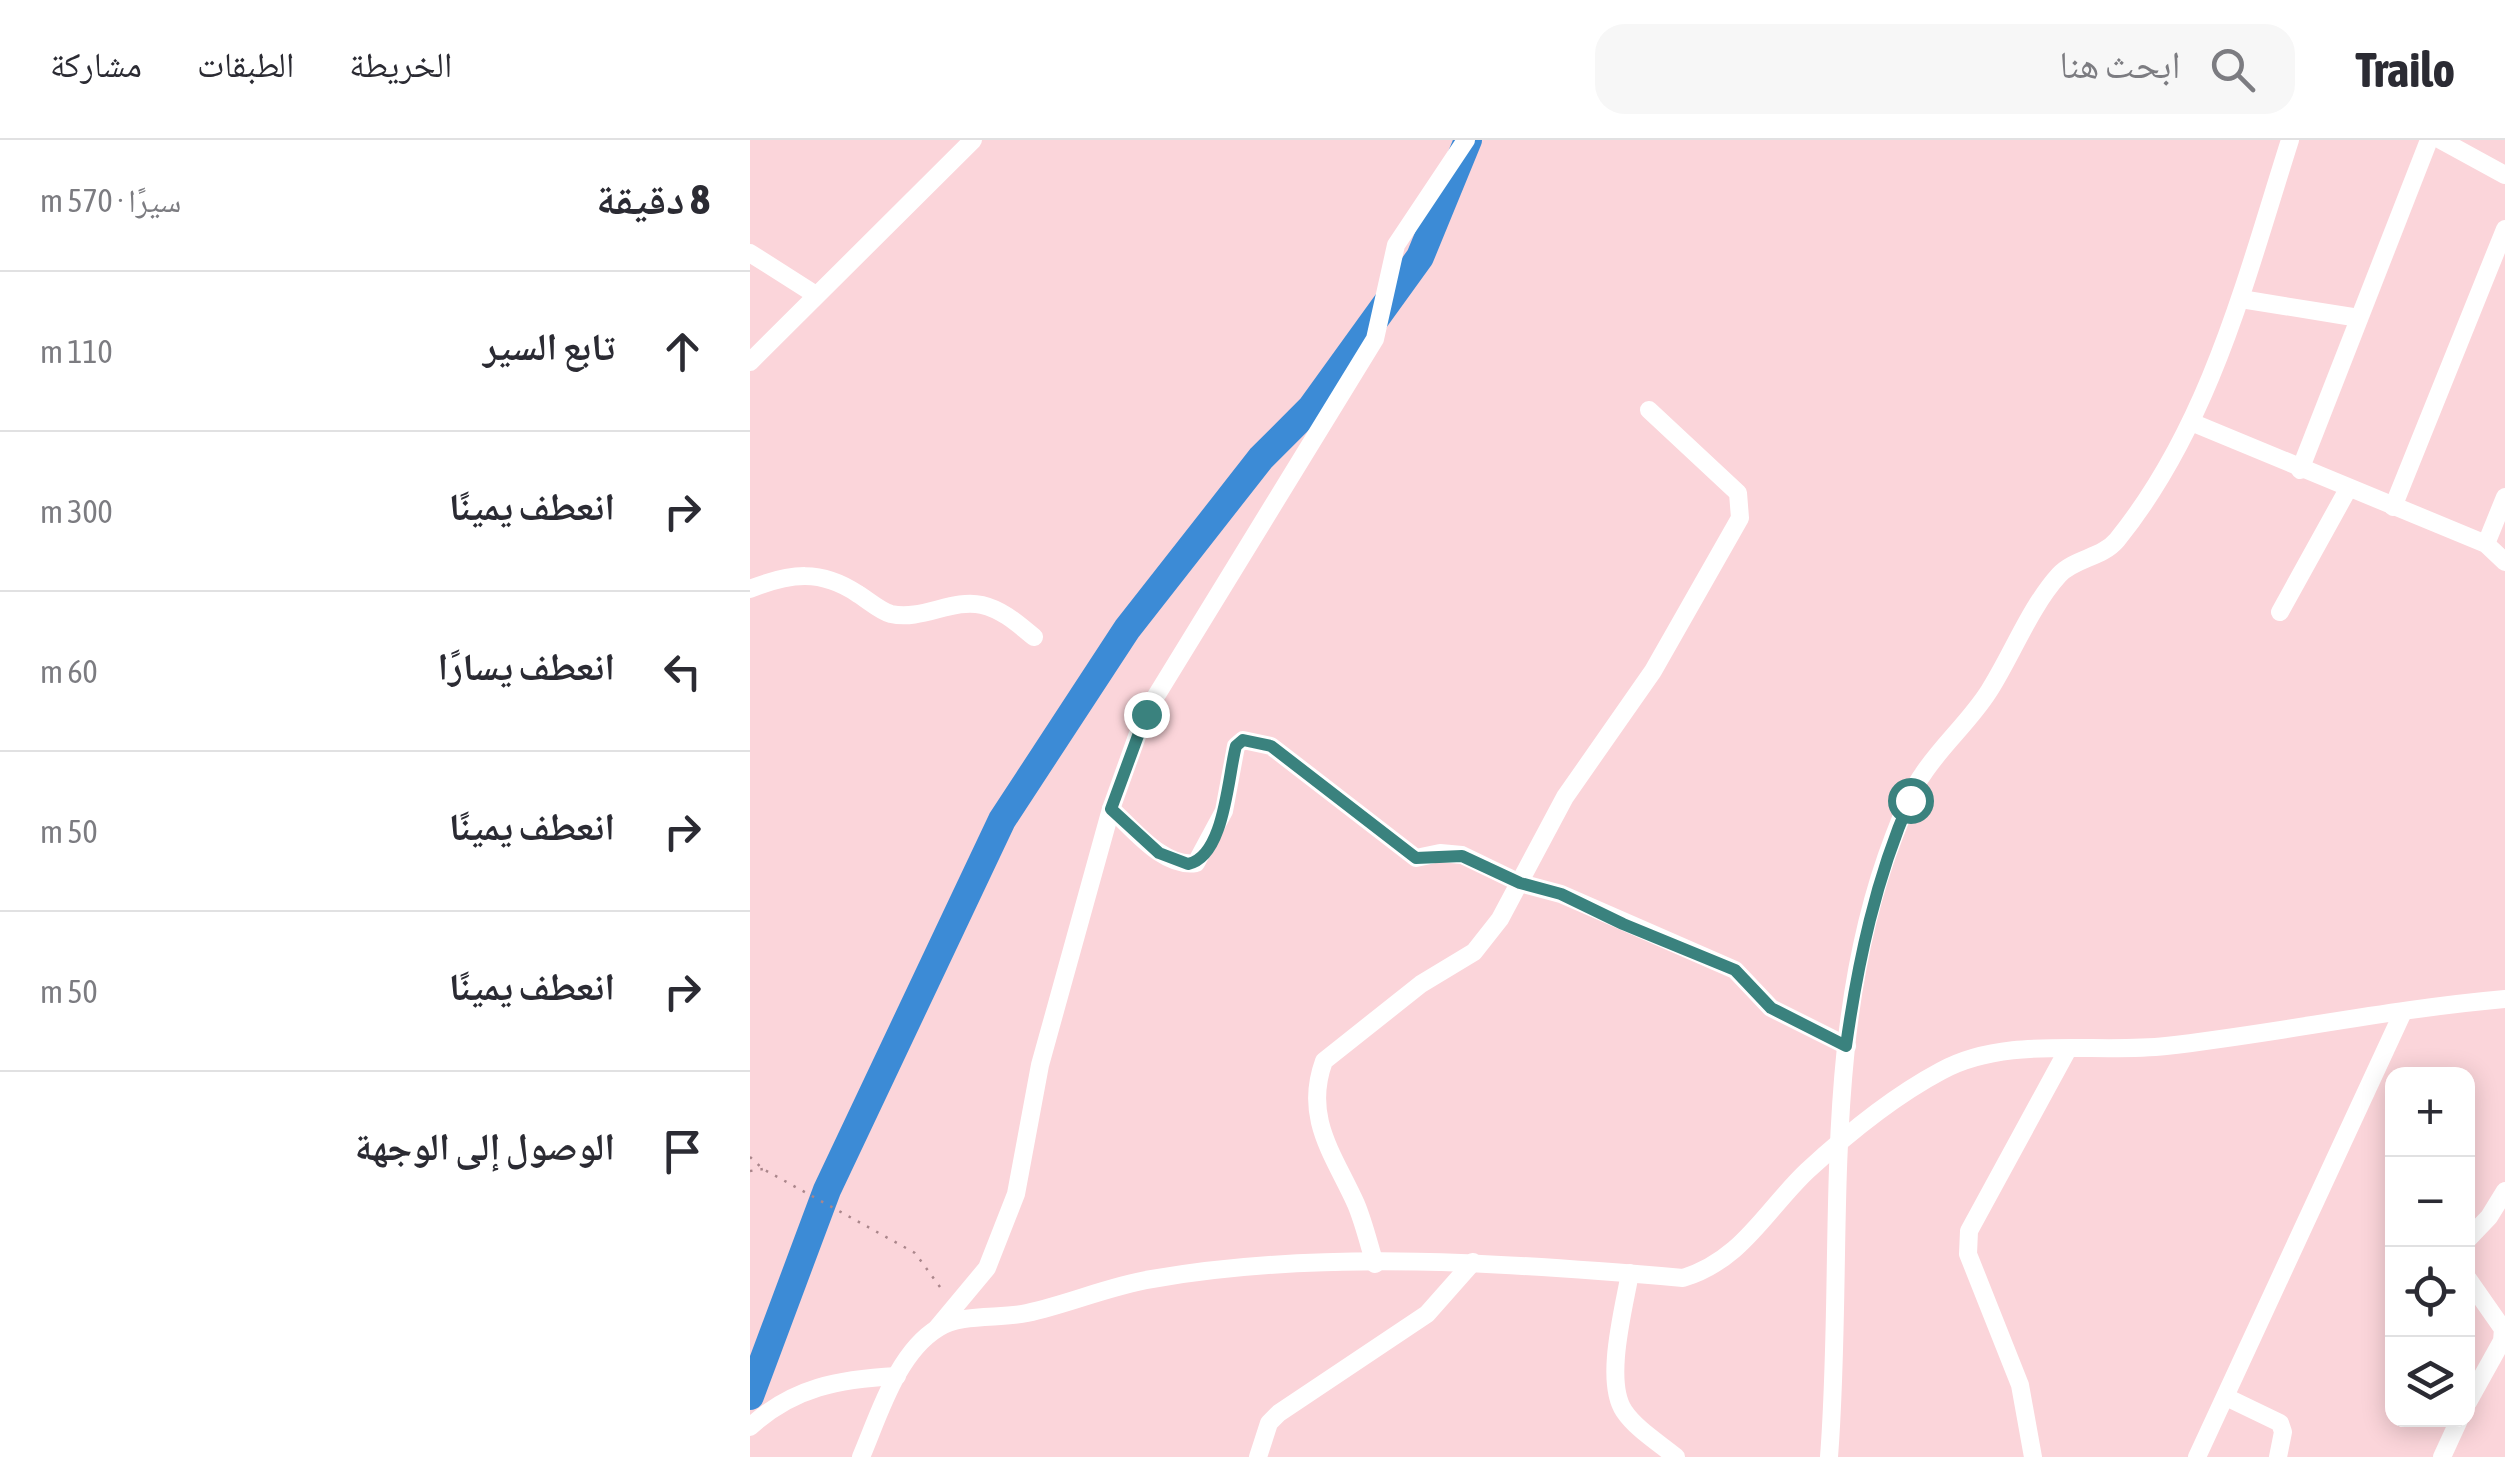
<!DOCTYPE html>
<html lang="ar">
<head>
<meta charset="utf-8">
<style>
	:root { --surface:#fff; --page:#f7f7f7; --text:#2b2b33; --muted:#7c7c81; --line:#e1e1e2 }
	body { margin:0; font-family:"Asap Condensed","Noto Naskh Arabic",sans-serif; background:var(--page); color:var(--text); direction:rtl }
	.controls { position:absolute; right:30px; bottom:30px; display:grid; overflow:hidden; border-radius:20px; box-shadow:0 5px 25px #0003 }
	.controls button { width:90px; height:90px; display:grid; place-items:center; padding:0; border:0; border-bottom:2px solid var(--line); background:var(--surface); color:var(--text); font:50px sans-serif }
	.stop { position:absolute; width:30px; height:30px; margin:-22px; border:8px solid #3a827e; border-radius:50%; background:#fff }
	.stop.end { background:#3a827e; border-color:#fff; box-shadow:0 2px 10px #0008 }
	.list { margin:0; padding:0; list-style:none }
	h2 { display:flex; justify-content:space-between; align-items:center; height:130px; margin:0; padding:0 40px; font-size:42px }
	h2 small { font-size:32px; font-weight:400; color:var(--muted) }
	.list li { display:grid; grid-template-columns:65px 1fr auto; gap:30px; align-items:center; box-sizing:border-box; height:160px; padding:0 40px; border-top:2px solid var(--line) }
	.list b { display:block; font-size:38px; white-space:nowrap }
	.list em { font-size:32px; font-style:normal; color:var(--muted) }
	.icon { flex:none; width:55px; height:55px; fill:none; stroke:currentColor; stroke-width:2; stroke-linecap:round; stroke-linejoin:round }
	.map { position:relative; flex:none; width:1755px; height:1317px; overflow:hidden; direction:ltr }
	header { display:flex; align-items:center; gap:60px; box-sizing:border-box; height:140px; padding:0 50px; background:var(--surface); border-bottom:2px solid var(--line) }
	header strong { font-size:48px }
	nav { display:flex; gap:55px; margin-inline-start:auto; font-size:35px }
	.search { width:700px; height:90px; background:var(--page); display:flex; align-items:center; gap:25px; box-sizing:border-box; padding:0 35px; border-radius:30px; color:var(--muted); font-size:38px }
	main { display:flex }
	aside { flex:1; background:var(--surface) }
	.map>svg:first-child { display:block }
</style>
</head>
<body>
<header>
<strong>Trailo</strong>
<div class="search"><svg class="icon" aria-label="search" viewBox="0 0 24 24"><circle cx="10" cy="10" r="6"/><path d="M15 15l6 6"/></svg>ابحث هنا</div>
<nav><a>الخريطة</a><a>الطبقات</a><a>مشاركة</a></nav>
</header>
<main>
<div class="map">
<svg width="1755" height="1317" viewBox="0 0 1755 1317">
	<rect width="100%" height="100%" fill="#fbd5da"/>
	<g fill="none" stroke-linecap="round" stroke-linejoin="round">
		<path stroke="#3c8bd6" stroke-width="28" d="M0,1256L77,1050L252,680L377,489L511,318L561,268L670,117L718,0"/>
		<g stroke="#aa868b" stroke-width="2.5" stroke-dasharray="2.5 8" stroke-linecap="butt">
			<path d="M0,1017L13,1029L165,1113L193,1151"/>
			<path d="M0,1031L13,1029"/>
		</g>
		<g stroke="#fff" stroke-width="18">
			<path d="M1691,0L1755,35"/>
			<path d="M0,113L66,155"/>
			<path d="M1491,159L1609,178"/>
			<path d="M0,222L223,0"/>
			<path d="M1441,282L1736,404L1755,422"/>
			<path d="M1550,330L1679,0"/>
			<path d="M1643,367L1755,89"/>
			<path d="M1736,404L1755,357"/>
			<path d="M0,449C40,433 71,429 108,454C118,460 130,471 141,474C172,481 203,458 232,465C253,470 268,484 284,497"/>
			<path d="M1530,472L1598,349"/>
			<path d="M361,669C384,689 413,728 446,723L474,671L486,606L493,600L521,606L666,718L690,713L712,715L770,743L811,754L985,830L1021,868L1097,906"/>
			<path d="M1718,1099L1739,1077L1755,1051"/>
			<path d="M625,1124C619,1105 614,1083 606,1064C584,1015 553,978 574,921L671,844L724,812L750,779L815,657L903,531L990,378L988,353L899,270"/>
			<path d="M880,1133C874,1168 854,1241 874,1271C886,1289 909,1303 926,1317"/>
			<path d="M1718,1139L1753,1189L1752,1201L1718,1262"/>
			<path d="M187,1188L237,1128L266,1054L290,925L361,669L395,574L625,199L646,105L716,0"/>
			<path d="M1476,1257L1530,1283L1533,1292L1528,1317"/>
			<path d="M0,1287C43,1247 90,1239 147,1236"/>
			<path d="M111,1317C129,1275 147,1213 188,1188C210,1173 251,1179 277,1173C319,1164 359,1146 402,1139C573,1109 761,1123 933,1138C992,1120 1015,1071 1057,1031C1096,995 1144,956 1191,931C1256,895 1344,914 1416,906C1529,893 1641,869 1755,859"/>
			<path d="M508,1317L519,1283L529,1273L677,1174L723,1122"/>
			<path d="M1079,1317C1095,1111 1068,893 1144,696C1152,676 1160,652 1173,634C1192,605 1220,581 1239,551C1262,515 1280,467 1309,435C1325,418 1352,418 1367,400C1460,285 1496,138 1540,0"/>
			<path d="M1283,1317L1270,1245L1218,1114L1219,1091L1317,911"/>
			<path d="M1447,1317L1653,872"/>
			<path d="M1692,1317L1709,1280"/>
		</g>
	</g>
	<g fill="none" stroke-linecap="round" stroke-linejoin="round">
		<path stroke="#3a827e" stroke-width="12" d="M396,574L361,669L409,713L438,724C475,717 478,634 486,606L493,600L521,606L666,718L712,716L770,743L811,754L873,784L985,830L1021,868L1096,906C1108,821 1126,738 1160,660"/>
	</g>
</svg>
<div class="controls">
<button>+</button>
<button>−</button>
<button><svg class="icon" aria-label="locate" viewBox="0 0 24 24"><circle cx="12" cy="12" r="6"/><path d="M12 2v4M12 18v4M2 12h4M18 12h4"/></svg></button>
<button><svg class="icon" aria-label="layers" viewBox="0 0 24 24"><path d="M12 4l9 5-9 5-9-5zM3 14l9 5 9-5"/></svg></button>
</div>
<div class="stop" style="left:1160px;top:660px"></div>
<div class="stop end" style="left:396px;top:574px"></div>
</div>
<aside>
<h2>8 دقيقة<small>سيرًا · 570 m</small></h2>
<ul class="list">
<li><svg class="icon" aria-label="ahead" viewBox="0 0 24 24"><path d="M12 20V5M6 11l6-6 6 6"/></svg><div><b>تابع السير</b></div><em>110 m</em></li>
<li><svg class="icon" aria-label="right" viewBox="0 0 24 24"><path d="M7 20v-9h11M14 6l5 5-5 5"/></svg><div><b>انعطف يمينًا</b></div><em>300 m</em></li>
<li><svg class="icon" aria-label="left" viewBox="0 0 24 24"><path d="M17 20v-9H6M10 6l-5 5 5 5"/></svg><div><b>انعطف يسارًا</b></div><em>60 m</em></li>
<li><svg class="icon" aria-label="right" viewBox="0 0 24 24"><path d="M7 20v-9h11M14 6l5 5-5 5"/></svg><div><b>انعطف يمينًا</b></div><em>50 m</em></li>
<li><svg class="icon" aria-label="right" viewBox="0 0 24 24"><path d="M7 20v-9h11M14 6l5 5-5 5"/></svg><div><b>انعطف يمينًا</b></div><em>50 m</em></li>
<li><svg class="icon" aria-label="arrive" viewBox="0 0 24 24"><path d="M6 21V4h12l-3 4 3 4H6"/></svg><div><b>الوصول إلى الوجهة</b></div></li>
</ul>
</aside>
</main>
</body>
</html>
